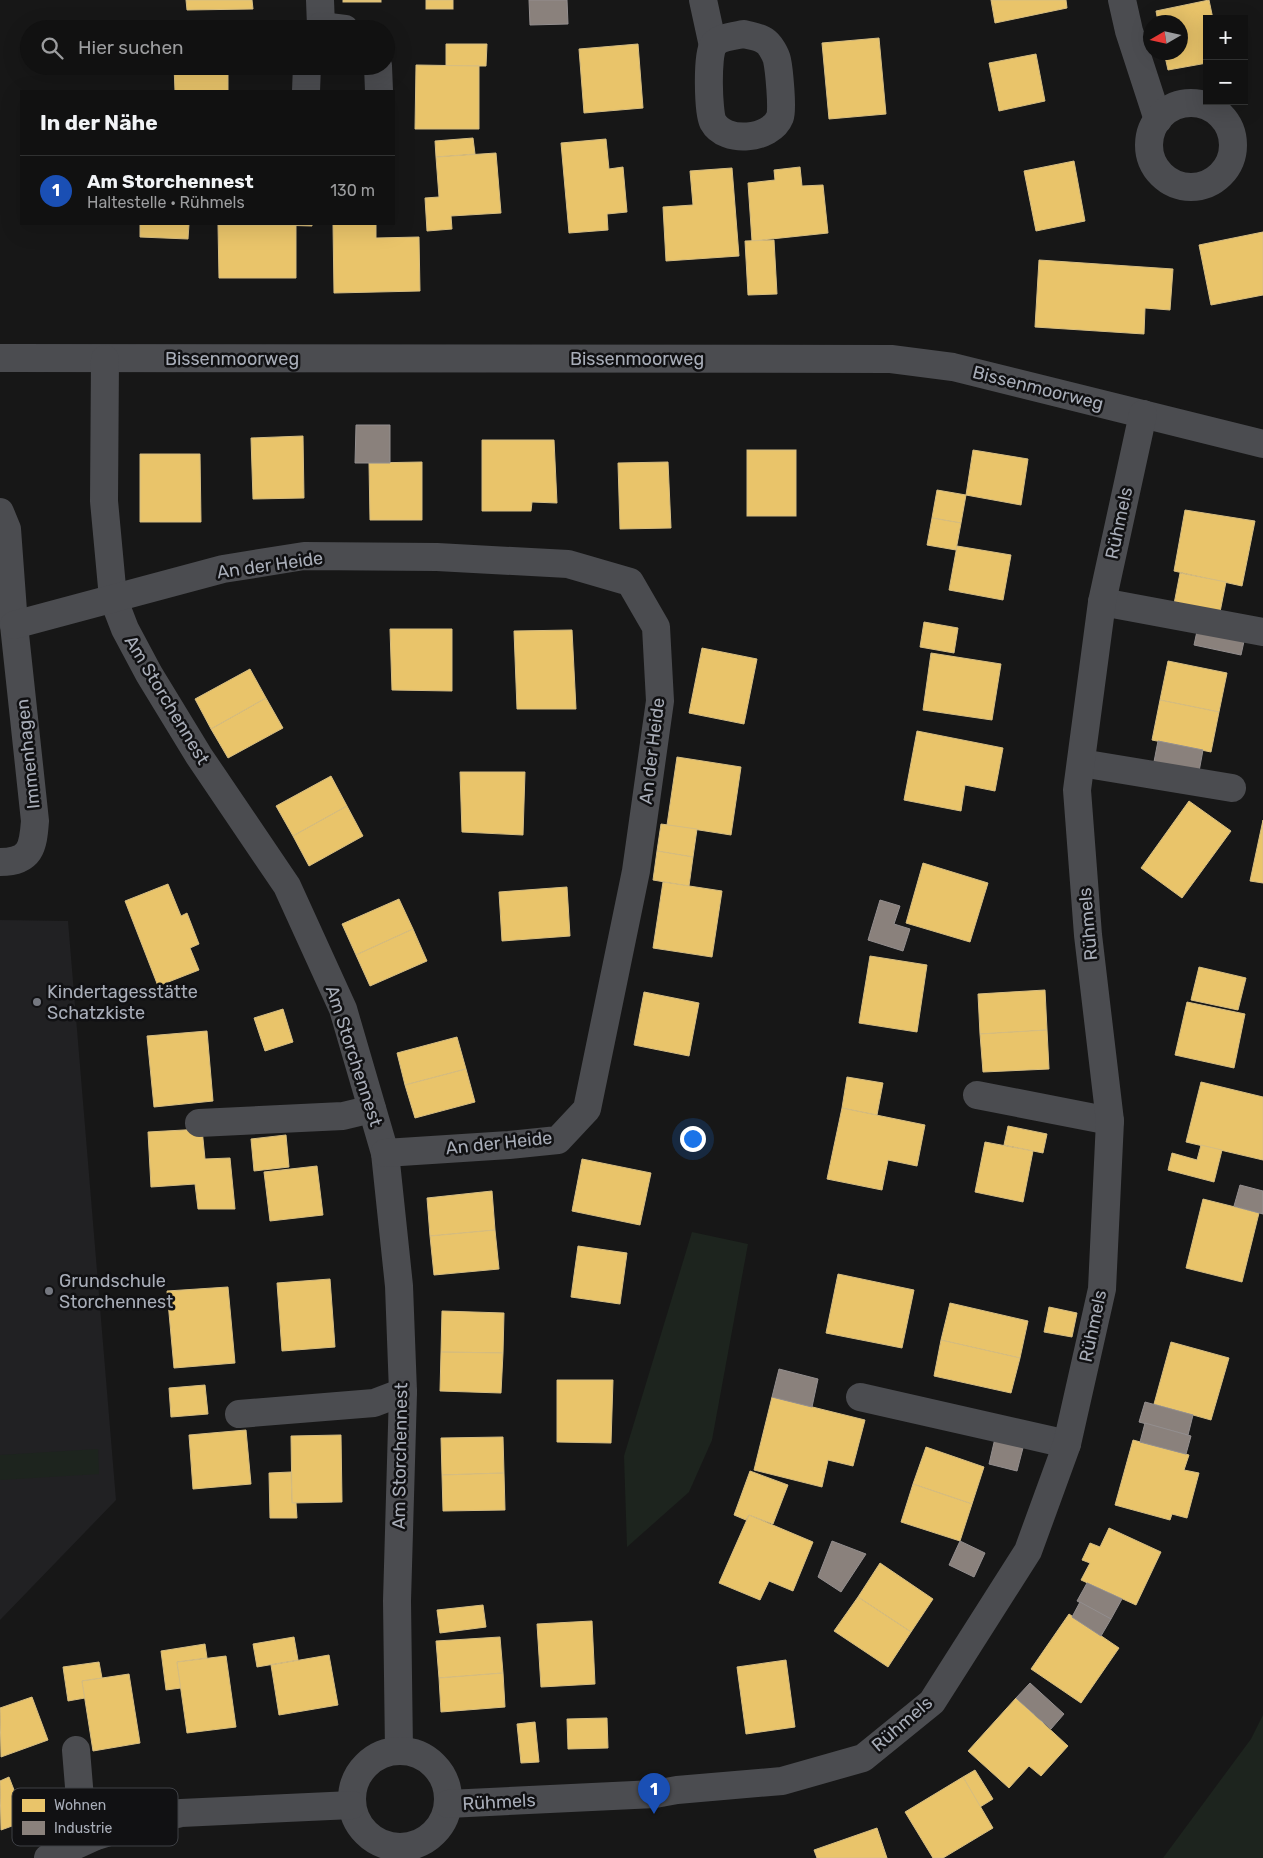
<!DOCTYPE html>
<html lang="de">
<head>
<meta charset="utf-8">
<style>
	:root { --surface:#111; --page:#1a1a1a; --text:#f1f3f6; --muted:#9c9d9f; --line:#303131; --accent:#1a73e8 }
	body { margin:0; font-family:Rubik,sans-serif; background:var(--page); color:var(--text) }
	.controls { position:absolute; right:15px; top:15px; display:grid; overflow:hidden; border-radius:0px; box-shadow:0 5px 20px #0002 }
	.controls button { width:45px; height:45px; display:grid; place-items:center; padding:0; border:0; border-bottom:1px solid var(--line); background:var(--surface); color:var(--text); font:25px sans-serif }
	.compass { position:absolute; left:1143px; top:15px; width:45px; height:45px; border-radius:50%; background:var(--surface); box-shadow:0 5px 20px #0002; rotate:261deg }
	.you { position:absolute; left:692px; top:1138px; width:18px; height:18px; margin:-12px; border:4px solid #fff; border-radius:50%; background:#1a73e8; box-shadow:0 0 0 8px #1a73e833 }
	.badge { display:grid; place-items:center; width:32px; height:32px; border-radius:50%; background:var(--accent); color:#fff; font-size:16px; font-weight:700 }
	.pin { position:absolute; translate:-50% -41px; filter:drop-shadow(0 1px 2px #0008) }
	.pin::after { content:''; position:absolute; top:26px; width:18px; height:15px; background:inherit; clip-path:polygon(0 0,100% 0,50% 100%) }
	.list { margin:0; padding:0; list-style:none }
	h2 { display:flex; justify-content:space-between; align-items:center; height:65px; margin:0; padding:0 20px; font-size:21px }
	h2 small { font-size:16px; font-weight:400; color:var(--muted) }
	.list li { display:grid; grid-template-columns:32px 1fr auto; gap:15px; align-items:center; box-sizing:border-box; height:70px; padding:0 20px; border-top:1px solid var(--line) }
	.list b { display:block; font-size:19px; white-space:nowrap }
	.list p { margin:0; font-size:16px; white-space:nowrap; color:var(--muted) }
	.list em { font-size:16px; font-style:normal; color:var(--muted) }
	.icon { flex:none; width:28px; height:28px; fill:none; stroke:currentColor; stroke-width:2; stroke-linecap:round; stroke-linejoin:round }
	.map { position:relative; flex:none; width:1263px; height:1858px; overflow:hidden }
	.search { position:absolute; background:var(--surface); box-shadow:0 5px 20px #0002; left:20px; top:20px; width:375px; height:55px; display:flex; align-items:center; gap:12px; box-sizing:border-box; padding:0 18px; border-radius:28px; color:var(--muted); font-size:19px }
	.panel { position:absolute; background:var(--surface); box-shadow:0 5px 20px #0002; left:20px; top:90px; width:375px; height:135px; border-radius:0px }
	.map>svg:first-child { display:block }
</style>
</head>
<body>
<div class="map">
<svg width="1263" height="1858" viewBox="0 0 1263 1858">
	<rect width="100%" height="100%" fill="#171717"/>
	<path fill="#212123" d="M0,920L68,921L116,1500L0,1620Z"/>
	<g fill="#1d241e">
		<path d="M692,1232L748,1244L712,1440L689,1492L627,1547L624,1456Z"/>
		<path d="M98,1449L99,1474L0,1480V1455Z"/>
		<path d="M1263,1715V1858H1163L1251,1739Z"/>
	</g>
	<g fill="#e9c46a" stroke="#d6bd81">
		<path d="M186,0H252L253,9L187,10Z"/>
		<rect x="343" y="0" width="38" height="2"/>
		<rect x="426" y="0" width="27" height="9"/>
		<path d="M991,0H1066L1067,8L995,23Z"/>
		<path d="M1209,0L1213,19H1207V63L1168,70L1164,52H1180V22H1158L1156,11Z"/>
		<path d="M879,38L886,114L829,119L822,43Z"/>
		<path d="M446,44H487L486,66H446Z"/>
		<path d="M638,44L643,108L584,113L579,49Z"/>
		<path d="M1036,54L1045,101L999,111L989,63Z"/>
		<path d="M416,65L479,66V129H415Z"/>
		<path d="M174,66H228V91H175Z"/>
		<path d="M473,138L475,154L436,157L435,141Z"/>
		<path d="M606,139L609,169L623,167L627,212L607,214L608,230L569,233L561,143Z"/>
		<path d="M496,153L501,213L451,216L452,229L427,231L425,198L439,197L436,157Z"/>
		<path d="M1074,161L1085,221L1036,231L1024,171Z"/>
		<path d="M800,167L802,186L823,185L828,233L752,241L748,183L775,180L774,170Z"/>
		<path d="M732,168L739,256L666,261L663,207L693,205L690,171Z"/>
		<path d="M140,224H189L188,239L140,237Z"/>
		<path d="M276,224H312V226L276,225Z"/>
		<path d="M333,224H376V238L419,237L420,291L334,293Z"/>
		<path d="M218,225H296V278H219Z"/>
		<path d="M1263,232V295L1211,305L1199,245Z"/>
		<path d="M774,240L777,294L748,295L745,241Z"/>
		<path d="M1039,260L1173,269L1170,310L1145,308L1144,334L1035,327Z"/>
		<path d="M303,436L304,498L253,499L251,438Z"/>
		<path d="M482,440H554L557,503L532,502L531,511H482Z"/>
		<rect x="747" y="450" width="49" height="66"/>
		<path d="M973,450L1028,459L1021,505L966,495Z"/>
		<path d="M140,454H200L201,522H140Z"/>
		<path d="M422,462V520H370L369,463Z"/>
		<path d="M668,462L671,528L620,529L618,463Z"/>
		<path d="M937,490L966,495L961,523L932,518Z"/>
		<path d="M1185,510L1255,521L1242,586L1174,571Z"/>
		<path d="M932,518L961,523L956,550L927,545Z"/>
		<path d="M957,546L1011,555L1003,600L949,590Z"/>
		<path d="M1180,573L1226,582L1220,612L1174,604Z"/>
		<path d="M924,622L958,628L954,653L920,647Z"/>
		<path d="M390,629H452V691L392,690Z"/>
		<path d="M572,630L576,709H517L514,631Z"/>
		<path d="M702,648L757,659L744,724L689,713Z"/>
		<path d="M931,653L1001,664L992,720L923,710Z"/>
		<path d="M1168,661L1227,673L1219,712L1160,700Z"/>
		<path d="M250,669L266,698L211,729L195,699Z"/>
		<path d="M266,698L283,728L228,758L211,729Z"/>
		<path d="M1160,700L1219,712L1211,752L1152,740Z"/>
		<path d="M917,731L1003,748L995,791L965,785L961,811L904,800Z"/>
		<path d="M677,757L741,767L731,835L667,825Z"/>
		<path d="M460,772H525L523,835L462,832Z"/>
		<path d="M331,776L347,806L293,836L276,806Z"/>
		<path d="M1189,801L1231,831L1182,898L1141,868Z"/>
		<path d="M347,806L363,836L309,866L293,836Z"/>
		<path d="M1263,820V883L1250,881Z"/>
		<path d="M661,824L697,829L693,857L657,851Z"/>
		<path d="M657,851L693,857L689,886L653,880Z"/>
		<path d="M923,863L988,883L970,942L906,923Z"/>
		<path d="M663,882L722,891L712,957L653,948Z"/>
		<path d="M168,884L181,916L187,913L199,944L190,948L199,970L158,986L125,901Z"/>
		<path d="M567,887L570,936L502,941L499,892Z"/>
		<path d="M399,899L413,929L356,955L342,924Z"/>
		<path d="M413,929L427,961L370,986L356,955Z"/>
		<path d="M870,956L927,965L917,1032L859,1023Z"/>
		<path d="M1199,967L1246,978L1238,1010L1191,1000Z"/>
		<path d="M1045,990L1047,1030L980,1034L978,994Z"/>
		<path d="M644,992L699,1003L689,1056L634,1045Z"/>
		<path d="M1187,1002L1245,1014L1234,1068L1175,1055Z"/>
		<path d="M283,1009L293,1042L265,1051L254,1018Z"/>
		<path d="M1047,1030L1049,1069L983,1072L980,1034Z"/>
		<path d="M207,1031L213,1101L154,1107L147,1036Z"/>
		<path d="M457,1037L466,1069L405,1085L397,1053Z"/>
		<path d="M466,1069L475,1102L415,1118L405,1085Z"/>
		<path d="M847,1077L883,1083L877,1115L842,1108Z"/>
		<path d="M1201,1082L1263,1097V1160L1186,1142Z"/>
		<path d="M842,1108L925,1125L917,1166L888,1160L882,1190L827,1179Z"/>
		<path d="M1008,1126L1047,1134L1043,1153L1004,1145Z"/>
		<path d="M202,1129L205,1159L230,1158L235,1209H198L195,1184L151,1187L148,1132Z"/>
		<path d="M286,1135L289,1167L254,1171L251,1139Z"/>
		<path d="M985,1142L1033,1151L1023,1202L975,1192Z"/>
		<path d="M1201,1145L1222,1150L1214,1182L1168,1170L1172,1153L1197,1160Z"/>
		<path d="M582,1159L651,1173L640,1225L572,1211Z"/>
		<path d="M317,1166L323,1215L270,1221L264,1172Z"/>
		<path d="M492,1191L495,1230L430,1236L427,1198Z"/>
		<path d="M1203,1199L1259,1213L1242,1282L1186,1268Z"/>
		<path d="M495,1230L499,1269L434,1275L430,1236Z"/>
		<path d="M578,1246L627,1253L620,1304L571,1297Z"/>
		<path d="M838,1274L914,1290L902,1348L826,1333Z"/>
		<path d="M330,1279L335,1347L282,1351L277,1283Z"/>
		<path d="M228,1287L235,1363L174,1368L167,1291Z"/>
		<path d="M950,1303L1028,1321L1020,1358L941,1340Z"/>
		<path d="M1049,1307L1077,1313L1072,1337L1044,1332Z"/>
		<path d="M442,1311L504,1313L503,1353L441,1352Z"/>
		<path d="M941,1340L1020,1358L1011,1393L934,1376Z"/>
		<path d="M1171,1342L1229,1358L1211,1420L1154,1404Z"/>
		<path d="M441,1352L503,1353L501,1393L440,1391Z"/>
		<path d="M557,1380H613L611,1443L557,1442Z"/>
		<path d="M205,1385L208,1414L171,1417L169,1388Z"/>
		<path d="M772,1397L865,1420L853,1466L828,1460L822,1487L754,1470Z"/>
		<path d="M246,1430L251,1484L193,1489L189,1435Z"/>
		<path d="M341,1435L342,1502L292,1503L291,1436Z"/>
		<path d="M503,1437L504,1473L442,1475L441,1438Z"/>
		<path d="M1133,1440L1189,1455L1184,1470L1199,1473L1187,1518L1172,1514L1170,1520L1115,1505Z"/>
		<path d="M926,1447L984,1467L972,1504L913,1484Z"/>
		<path d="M750,1471L788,1485L773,1524L749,1515L746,1520L734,1515Z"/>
		<path d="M291,1472L292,1503H296L297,1518H270L269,1473Z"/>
		<path d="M504,1473L505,1510L443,1511L442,1475Z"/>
		<path d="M913,1484L972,1504L960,1541L901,1522Z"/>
		<path d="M749,1515L813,1542L793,1591L769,1581L760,1600L719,1583Z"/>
		<path d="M1109,1528L1161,1552L1136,1605L1081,1580L1090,1563L1082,1560L1090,1543L1100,1547Z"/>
		<path d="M880,1563L933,1599L911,1632L858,1597Z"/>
		<path d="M858,1597L911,1632L888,1667L834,1631Z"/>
		<path d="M483,1605L486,1627L440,1633L437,1610Z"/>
		<path d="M1069,1614L1119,1648L1081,1703L1031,1669Z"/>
		<path d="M592,1621L595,1684L541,1687L537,1624Z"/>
		<path d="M294,1637L298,1660L257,1667L253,1644Z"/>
		<path d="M500,1637L503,1673L439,1678L436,1641Z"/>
		<path d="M205,1644L207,1658L177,1662L181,1688L166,1690L161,1651Z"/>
		<path d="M329,1655L338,1705L279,1715L271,1665Z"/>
		<path d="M226,1656L236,1727L187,1733L177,1662Z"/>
		<path d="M786,1660L795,1727L746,1734L737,1667Z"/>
		<path d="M99,1662L102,1678L82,1681L85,1698L68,1701L63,1667Z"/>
		<path d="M503,1673L505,1707L441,1712L439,1678Z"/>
		<path d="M129,1674L140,1743L93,1751L82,1681Z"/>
		<path d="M32,1697L48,1740L1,1757L0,1708Z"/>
		<path d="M1016,1698L1068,1746L1041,1776L1029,1766L1009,1788L968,1751Z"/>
		<path d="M607,1718L608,1748L568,1749L567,1719Z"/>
		<path d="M535,1722L539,1762L521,1763L517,1724Z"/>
		<path d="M975,1770L993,1799L980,1807L963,1777Z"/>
		<path d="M9,1777L26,1821L1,1830L0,1781Z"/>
		<path d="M963,1777L993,1828L943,1858H933L905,1812Z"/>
		<path d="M877,1828L887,1858H817L814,1850Z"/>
	</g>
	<g fill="#8a817c" stroke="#938e8e">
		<path d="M529,0H567L568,24L530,25Z"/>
		<path d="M356,425H390V463H355Z"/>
		<path d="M1199,622L1246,632L1241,655L1194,645Z"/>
		<path d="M1158,741L1203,750L1198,777L1153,767Z"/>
		<path d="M880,900L900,906L894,924L910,929L903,951L868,940Z"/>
		<path d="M1240,1185L1263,1191V1214L1234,1206Z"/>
		<path d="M779,1369L818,1379L812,1407L772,1397Z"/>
		<path d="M1145,1402L1193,1415L1188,1435L1139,1422Z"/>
		<path d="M1145,1423L1191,1436L1186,1454L1140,1442Z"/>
		<path d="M996,1434L1025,1440L1017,1471L989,1464Z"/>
		<path d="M832,1541L866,1554L841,1592L818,1577Z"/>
		<path d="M960,1541L985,1553L974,1577L949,1565Z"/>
		<path d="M1087,1583L1122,1599L1111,1619L1077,1601Z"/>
		<path d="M1080,1602L1111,1619L1101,1636L1072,1617Z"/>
		<path d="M1030,1683L1064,1714L1051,1729L1016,1698Z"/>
	</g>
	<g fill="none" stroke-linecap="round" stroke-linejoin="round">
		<g stroke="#4b4c50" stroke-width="28">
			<path d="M320,0L321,26"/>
			<path d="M703,0L713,46"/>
			<path d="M1122,0L1129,31L1158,120"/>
			<path d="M320,29L321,26L345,29"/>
			<path d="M744,34C750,36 760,37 765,41C770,44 776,55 777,60C779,69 783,110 780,117C771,140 725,144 713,122C708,112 707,55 713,46C718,37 734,36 744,34Z"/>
			<path d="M378,66L379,91"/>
			<path d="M306,91L307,66"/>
			<circle cx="1191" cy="145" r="42"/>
			<path d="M0,358L891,359L953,367L1263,444"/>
			<path d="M105,359L104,501L113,598L125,629L149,674L199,756L287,886L343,1009L385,1153L399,1286L403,1392L397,1601L399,1751"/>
			<path d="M0,512L7,529L14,625L35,821C33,847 31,862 0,862"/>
			<path d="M1102,602L1263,632"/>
			<path d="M14,625L223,569L304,556L437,557L568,564L630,582L656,627L660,701L636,871L587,1109L558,1140L509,1145L385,1153"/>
			<path d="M1081,763L1232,788"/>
			<path d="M977,1095L1110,1121"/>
			<path d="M199,1123L343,1116L372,1109"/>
			<path d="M860,1397L1067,1444"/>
			<path d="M239,1414L374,1403L403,1392"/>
			<path d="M76,1750L80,1799L96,1836"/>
			<circle cx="400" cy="1799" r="48"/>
			<path d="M448,1804L655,1794L677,1790L782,1781L863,1758L932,1702L1028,1551L1067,1444L1102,1289L1110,1121L1088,935L1077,790L1102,602L1143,414"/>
			<path d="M48,1858L96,1836L142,1822L181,1813L352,1805"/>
		</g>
	</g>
	<g fill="#757880" stroke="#111113" stroke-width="2">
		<circle cx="37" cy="1002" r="5"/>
		<circle cx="49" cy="1291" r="5"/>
	</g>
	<g text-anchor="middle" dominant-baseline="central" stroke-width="5" stroke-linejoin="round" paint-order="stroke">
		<g font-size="18" fill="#a8adb8" stroke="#111113">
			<text x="232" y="359">Bissenmoorweg</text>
			<text x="637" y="359">Bissenmoorweg</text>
			<text transform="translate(1038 388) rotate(14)">Bissenmoorweg</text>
			<text transform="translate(1119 523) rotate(-78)">Rühmels</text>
			<text transform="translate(270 565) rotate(-8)">An der Heide</text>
			<text transform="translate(167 700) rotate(59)">Am Storchennest</text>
			<text transform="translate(652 751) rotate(-83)">An der Heide</text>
			<text transform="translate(28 754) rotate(-96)">Immenhagen</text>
			<text transform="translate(1088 924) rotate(-95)">Rühmels</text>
			<text transform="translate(354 1056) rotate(72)">Am Storchennest</text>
			<text transform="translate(499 1143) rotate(-6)">An der Heide</text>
			<text transform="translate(1093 1326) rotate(-78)">Rühmels</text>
			<text transform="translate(400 1456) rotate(-89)">Am Storchennest</text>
			<text transform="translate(902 1724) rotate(-41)">Rühmels</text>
			<text transform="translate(499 1802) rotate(-3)">Rühmels</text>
		</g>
		<g font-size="18" fill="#a8adb8" stroke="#111113" text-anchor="start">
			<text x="47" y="992">Kindertagesstätte<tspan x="47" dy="21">Schatzkiste</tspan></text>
			<text x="59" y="1281">Grundschule<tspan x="59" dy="21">Storchennest</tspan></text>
		</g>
	</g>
	<rect x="12" y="1788" width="166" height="58" rx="8" fill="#111113" stroke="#3e4045" stroke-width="1"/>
	<rect x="22" y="1799" width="23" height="13" fill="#e9c46a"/>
	<rect x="22" y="1821" width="23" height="14" fill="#8a817c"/>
	<g font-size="14" fill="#a8adb8">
		<text x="54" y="1810">Wohnen</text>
		<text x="54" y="1833">Industrie</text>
	</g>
</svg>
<div class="controls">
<button>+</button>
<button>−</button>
</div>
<svg class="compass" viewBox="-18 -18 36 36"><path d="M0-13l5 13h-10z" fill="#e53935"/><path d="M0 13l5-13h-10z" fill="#9c9d9f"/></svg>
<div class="you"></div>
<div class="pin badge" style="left:654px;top:1814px;background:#1a4fb4">1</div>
<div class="search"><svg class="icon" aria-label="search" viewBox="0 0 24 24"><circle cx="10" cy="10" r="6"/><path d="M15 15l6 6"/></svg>Hier suchen</div>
<section class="panel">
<h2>In der Nähe<small></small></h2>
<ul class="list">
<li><span class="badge" style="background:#1a4fb4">1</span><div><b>Am Storchennest</b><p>Haltestelle · Rühmels</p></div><em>130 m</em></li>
</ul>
</section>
</div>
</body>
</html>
